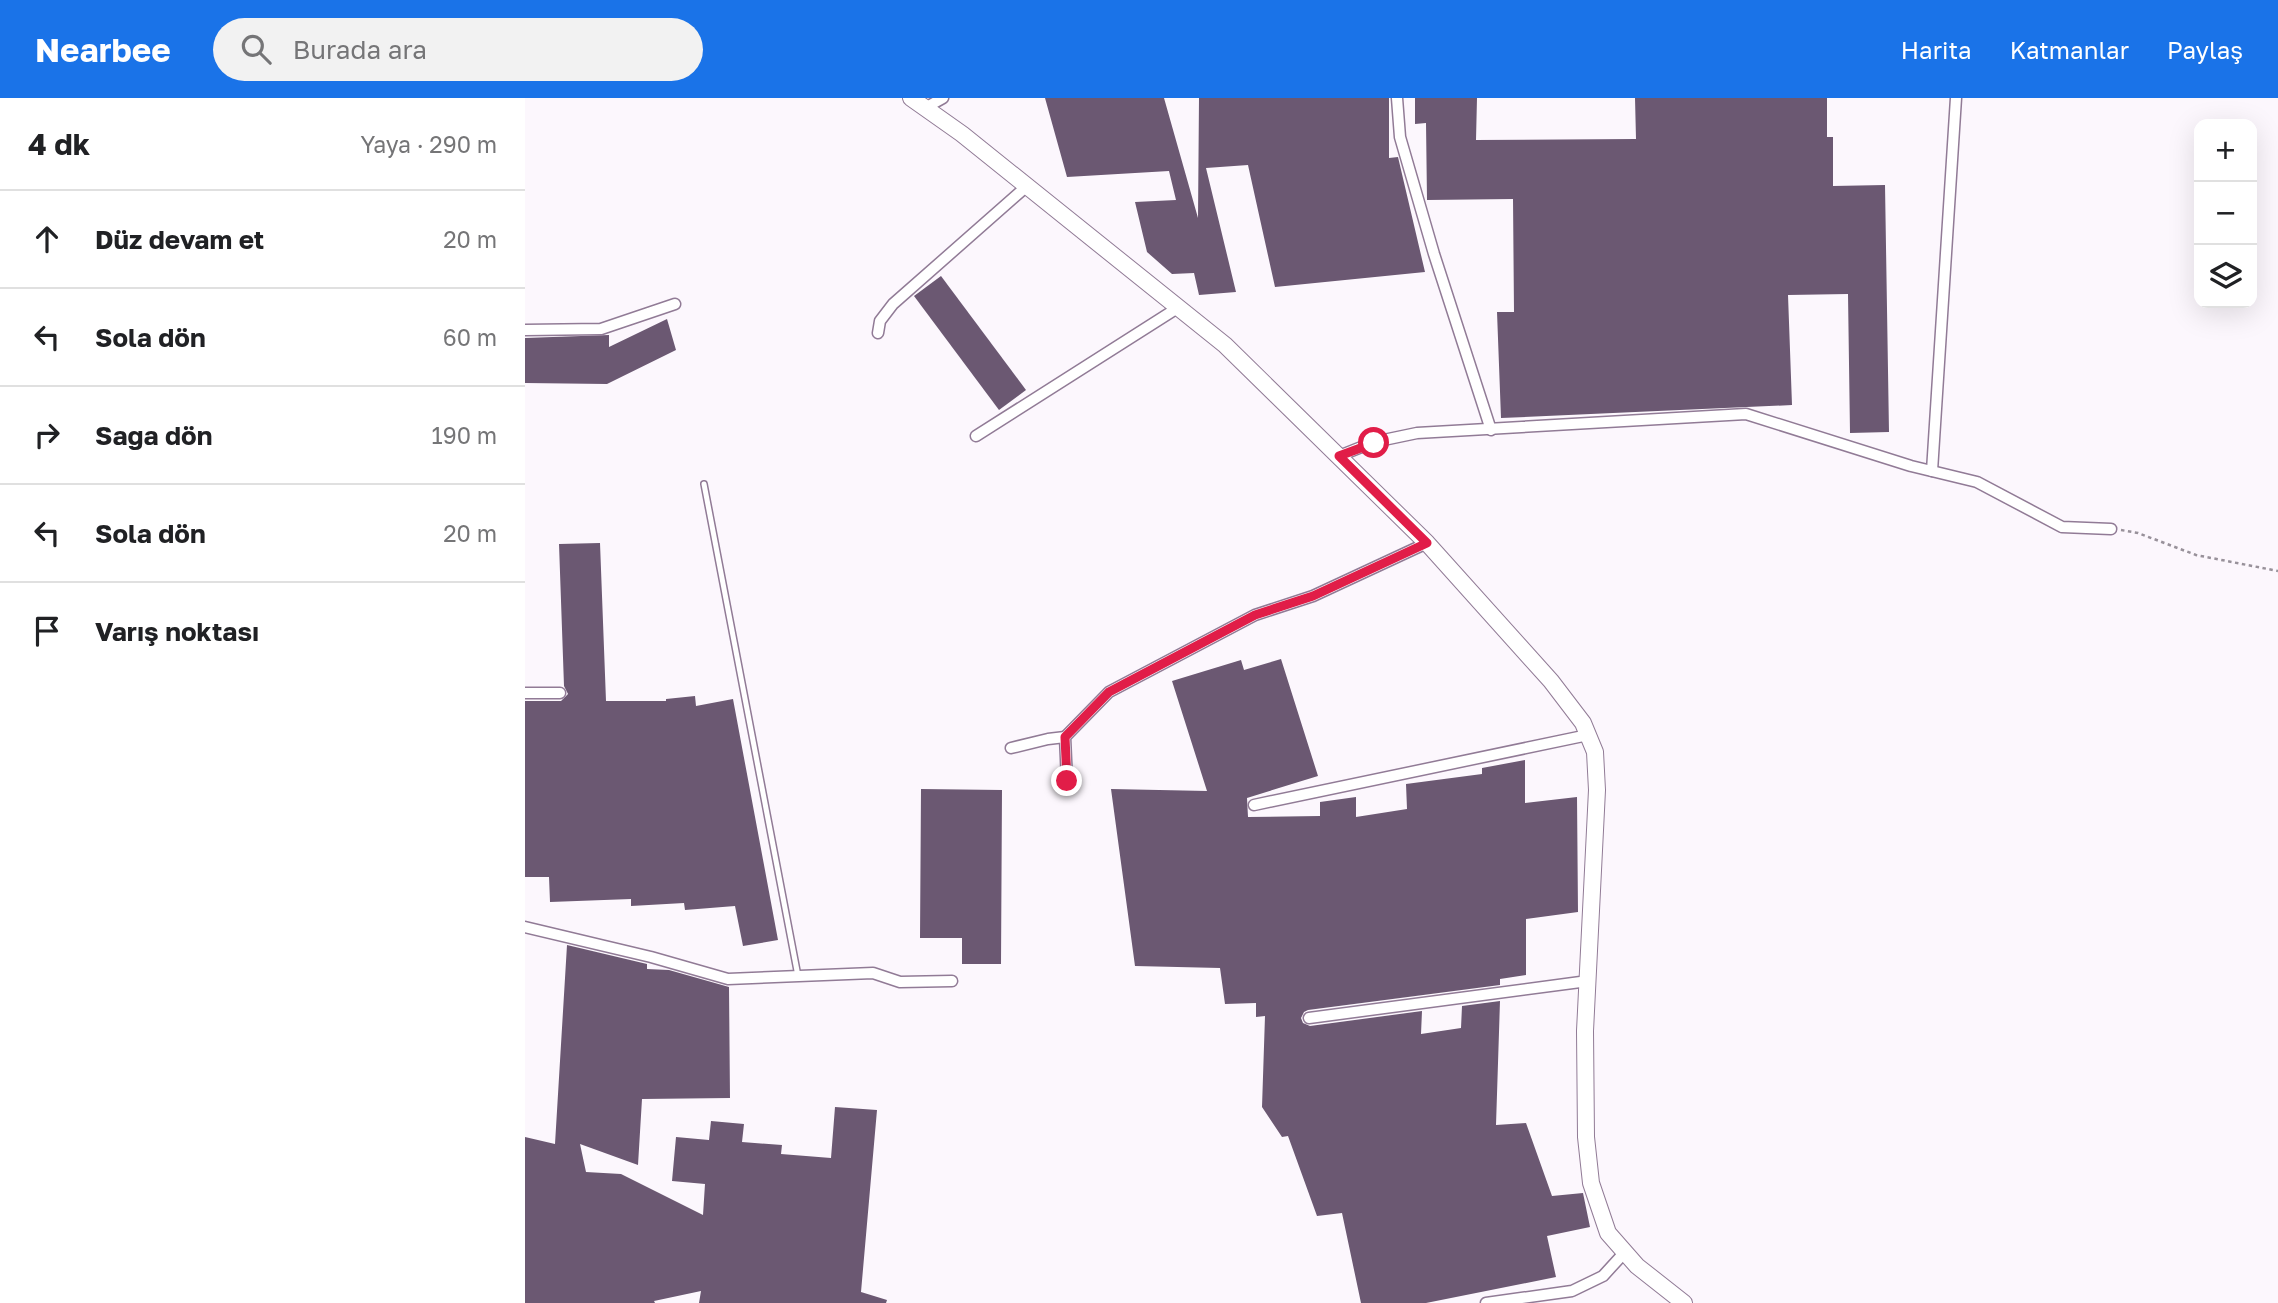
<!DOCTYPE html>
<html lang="tr">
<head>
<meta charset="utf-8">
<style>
	:root { --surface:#fff; --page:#f2f2f2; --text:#202124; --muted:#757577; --line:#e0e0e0; --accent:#1a73e8 }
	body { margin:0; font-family:"Golos Text",sans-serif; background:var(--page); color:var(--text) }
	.controls { position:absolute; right:21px; top:21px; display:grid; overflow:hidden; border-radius:14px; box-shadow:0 7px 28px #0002 }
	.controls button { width:63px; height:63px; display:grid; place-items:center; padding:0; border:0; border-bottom:2px solid var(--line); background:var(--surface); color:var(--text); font:35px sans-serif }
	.stop { position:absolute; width:21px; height:21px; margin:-16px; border:5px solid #e11d48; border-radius:50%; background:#fff }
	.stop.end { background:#e11d48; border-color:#fff; box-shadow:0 2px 7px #0008 }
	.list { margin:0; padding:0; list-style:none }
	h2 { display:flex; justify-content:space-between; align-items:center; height:91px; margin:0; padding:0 28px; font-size:30px }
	h2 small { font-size:23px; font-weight:400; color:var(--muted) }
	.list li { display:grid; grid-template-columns:46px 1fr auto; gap:21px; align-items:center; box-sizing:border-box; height:98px; padding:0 28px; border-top:2px solid var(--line) }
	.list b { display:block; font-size:26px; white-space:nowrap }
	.list em { font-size:23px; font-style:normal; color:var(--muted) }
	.icon { flex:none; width:38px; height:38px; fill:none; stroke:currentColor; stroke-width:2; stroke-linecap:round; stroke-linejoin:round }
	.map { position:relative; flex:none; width:1753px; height:1205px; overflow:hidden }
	header { display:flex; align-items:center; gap:42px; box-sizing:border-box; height:98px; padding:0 35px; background:var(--accent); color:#fff }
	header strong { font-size:33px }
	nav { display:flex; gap:38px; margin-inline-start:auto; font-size:24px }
	.search { width:490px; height:63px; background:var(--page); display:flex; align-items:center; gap:18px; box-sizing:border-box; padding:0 24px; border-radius:38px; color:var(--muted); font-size:26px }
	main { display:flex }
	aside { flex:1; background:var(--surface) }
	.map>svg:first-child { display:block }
</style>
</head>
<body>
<header>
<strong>Nearbee</strong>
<div class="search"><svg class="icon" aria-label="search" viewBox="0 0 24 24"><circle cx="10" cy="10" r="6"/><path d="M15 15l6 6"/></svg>Burada ara</div>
<nav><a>Harita</a><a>Katmanlar</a><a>Paylaş</a></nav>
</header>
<main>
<aside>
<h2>4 dk<small>Yaya · 290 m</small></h2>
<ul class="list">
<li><svg class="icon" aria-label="ahead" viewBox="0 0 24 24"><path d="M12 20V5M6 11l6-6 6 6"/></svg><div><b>Düz devam et</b></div><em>20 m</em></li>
<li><svg class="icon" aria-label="left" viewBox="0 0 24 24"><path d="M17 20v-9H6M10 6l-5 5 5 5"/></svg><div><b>Sola dön</b></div><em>60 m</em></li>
<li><svg class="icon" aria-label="right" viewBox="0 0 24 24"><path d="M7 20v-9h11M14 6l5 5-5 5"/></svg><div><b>Sağa dön</b></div><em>190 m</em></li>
<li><svg class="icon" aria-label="left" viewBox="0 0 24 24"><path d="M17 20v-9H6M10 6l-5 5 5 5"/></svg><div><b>Sola dön</b></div><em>20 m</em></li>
<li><svg class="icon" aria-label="arrive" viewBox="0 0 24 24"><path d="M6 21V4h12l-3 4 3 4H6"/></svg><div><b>Varış noktası</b></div></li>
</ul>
</aside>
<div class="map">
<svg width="1753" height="1205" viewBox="0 0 1753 1205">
	<rect width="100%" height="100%" fill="#fcf7fd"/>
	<g fill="#6b5872">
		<path d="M520,0H639L673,120L674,0H864V60L873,59L900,174L750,189L723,67L681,70L711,194L674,197L669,175L647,176L622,154L610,104L651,102L644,73L542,79Z"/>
		<path d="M890,0H952L951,42L1111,41L1110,0H1302V39H1308V88L1360,87L1364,334L1325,335L1323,196L1263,197L1267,307L976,320L972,214H989L988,101L902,102L901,25L890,26Z"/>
		<path d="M416,178L501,292L474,312L389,198Z"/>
		<path d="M142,221L151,252L82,286L0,285V240L84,237V249Z"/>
		<path d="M75,445L81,603H141V601L170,598L171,608L208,601L253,842L218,848L210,808L160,812L159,805L106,808V801L25,804L24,779H0V603H36L43,596L39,588L34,446Z"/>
		<path d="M756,561L793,678L722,700L723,719L795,718V704L831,699V719L882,711L881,686L957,676V670L1000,662V705L1052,699L1053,814L1001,821V877L975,881V887L783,912L779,914L776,920L778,925L785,928L897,913L896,936L936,930L937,908L975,903L971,1027L1001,1025L1027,1098L1058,1095L1065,1129L1022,1138L1031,1179L901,1205H836L817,1115L792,1118L763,1038L757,1039L737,1009L740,918L731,919V905L700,906L695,870L610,868L586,691L682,693L647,583L716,562L719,572Z"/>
		<path d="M396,691L477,692L476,866H437V840H395Z"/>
		<path d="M42,847L122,866V871L144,872L204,889L205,1000L117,1001L113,1067L55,1046L61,1074L96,1076L178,1117L180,1086L147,1083L151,1039L184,1042L186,1023L219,1026L217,1044L257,1047L256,1056L306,1060L310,1009L352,1012L336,1194L362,1202L361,1205H174L176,1193L129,1203L130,1205H0V1039L30,1046Z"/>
	</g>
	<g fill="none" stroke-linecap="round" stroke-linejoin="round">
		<g stroke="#917b96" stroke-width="8">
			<path id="lane" d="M179,386L273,878"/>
		</g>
		<g stroke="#917b96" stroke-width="13">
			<g id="street">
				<path d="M872,0L875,39L909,156L966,332"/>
				<path d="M400,10L418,0"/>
				<path d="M0,232L76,231L150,206"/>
				<path d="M353,235L355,223L368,206L502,88"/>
				<path d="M451,338L654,209"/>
				<path d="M814,358L849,344L892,335L1221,316L1386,368L1452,384L1537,429L1586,431"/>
				<path d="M1407,373L1431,0"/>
				<path d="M0,595H35"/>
				<path d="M486,650L523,641L540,639"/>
				<path d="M542,683L540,639L584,594L730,517L788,498L902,445"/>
				<path d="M729,707L1063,637"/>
				<path d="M0,829L126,859L203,881L348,875L375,884L427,883"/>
				<path d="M784,920L1063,883"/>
				<path d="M961,1205L1047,1193L1078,1178L1100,1154"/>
			</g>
		</g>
		<g stroke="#917b96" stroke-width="18">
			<path id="secondary" d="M386,0L437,36L700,247L902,445L1026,583L1058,625L1070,654L1072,692L1060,933L1061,1039L1066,1085L1083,1135L1112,1168L1159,1205"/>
		</g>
		<path stroke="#98919a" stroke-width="2.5" stroke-dasharray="3.5 3.5" stroke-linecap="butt" d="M1596,432L1613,435L1671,457L1753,473"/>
		<use href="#lane" stroke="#fff" stroke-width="5"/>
		<use href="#street" stroke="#fff" stroke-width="10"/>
		<use href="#secondary" stroke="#fff" stroke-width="16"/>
	</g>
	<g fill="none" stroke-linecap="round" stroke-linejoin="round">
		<path stroke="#e11d48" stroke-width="9" d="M542,683L540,639L584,594L730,517L788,498L902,445L814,358L849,345"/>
	</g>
</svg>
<div class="controls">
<button>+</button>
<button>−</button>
<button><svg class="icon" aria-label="layers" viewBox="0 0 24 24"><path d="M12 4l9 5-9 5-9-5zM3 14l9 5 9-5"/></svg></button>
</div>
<div class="stop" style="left:849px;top:345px"></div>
<div class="stop end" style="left:542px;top:683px"></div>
</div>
</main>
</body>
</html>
